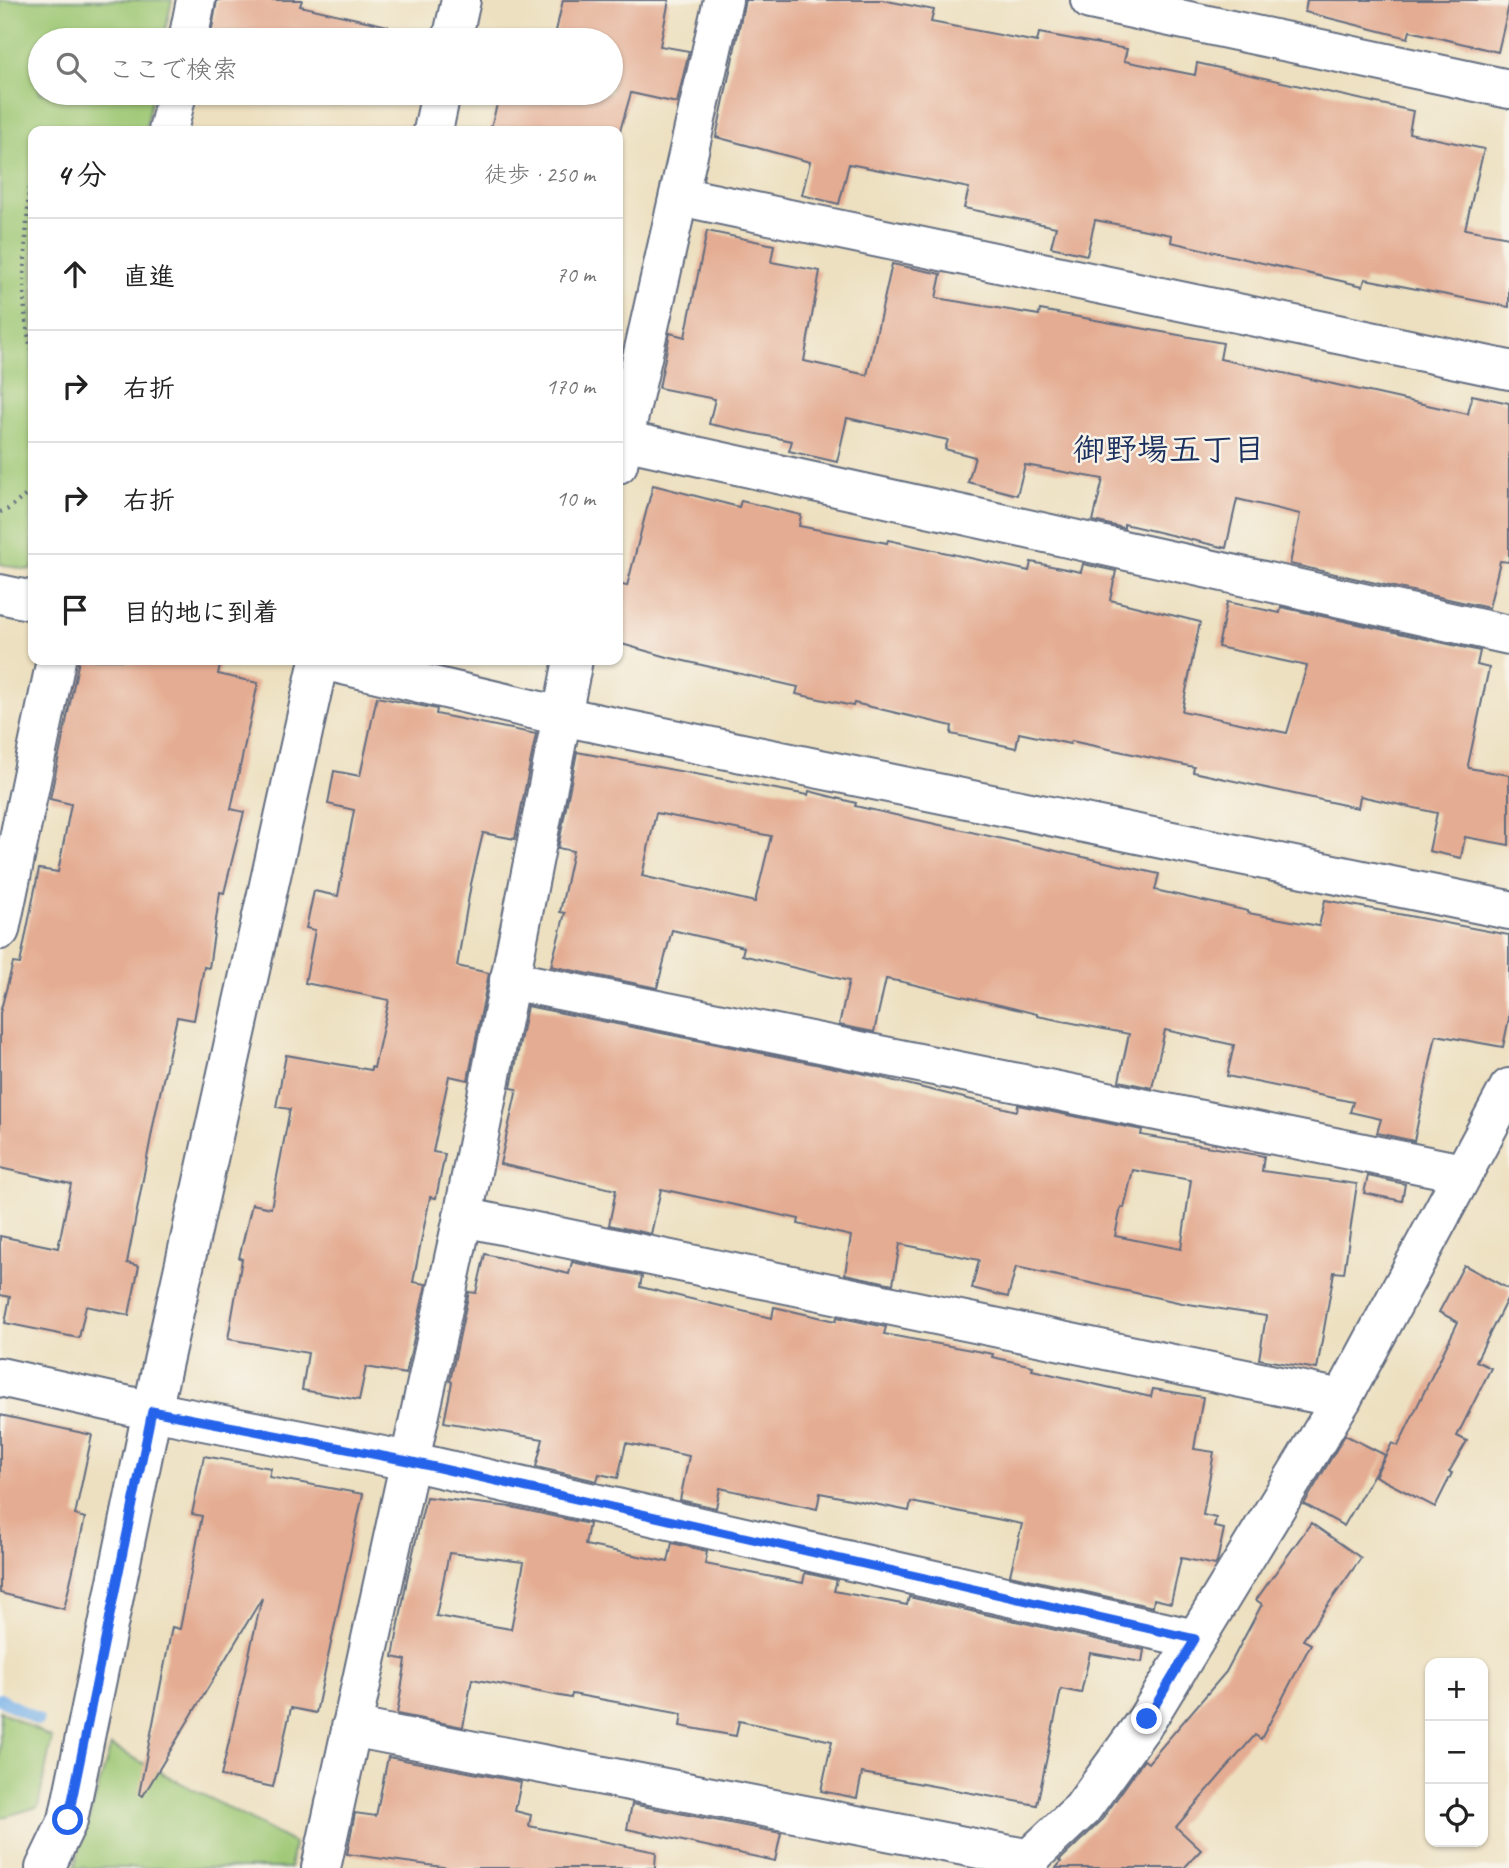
<!DOCTYPE html>
<html lang="ja">
<head>
<meta charset="utf-8">
<style>
	:root { --surface:#fff; --page:#f2f2f2; --text:#222; --muted:#767676; --line:#e0e0e0 }
	body { margin:0; font-family:Caveat,"Klee One",sans-serif; background:var(--page); color:var(--text) }
	.controls { position:absolute; right:21px; bottom:21px; display:grid; overflow:hidden; border-radius:14px; box-shadow:0 2px 5px #0004 }
	.controls button { width:63px; height:63px; display:grid; place-items:center; padding:0; border:0; border-bottom:2px solid var(--line); background:var(--surface); color:var(--text); font:35px sans-serif }
	.stop { position:absolute; width:21px; height:21px; margin:-16px; border:5px solid #2563eb; border-radius:50%; background:#fff }
	.stop.end { background:#2563eb; border-color:#fff; box-shadow:0 2px 7px #0008 }
	.list { margin:0; padding:0; list-style:none }
	h2 { display:flex; justify-content:space-between; align-items:center; height:91px; margin:0; padding:0 28px; font-size:30px }
	h2 small { font-size:23px; font-weight:400; color:var(--muted) }
	.list li { display:grid; grid-template-columns:46px 1fr auto; gap:21px; align-items:center; box-sizing:border-box; height:112px; padding:0 28px; border-top:2px solid var(--line) }
	.list b { display:block; font-size:26px; white-space:nowrap }
	.list em { font-size:23px; font-style:normal; color:var(--muted) }
	.icon { flex:none; width:38px; height:38px; fill:none; stroke:currentColor; stroke-width:2; stroke-linecap:round; stroke-linejoin:round }
	.map { position:relative; flex:none; width:1509px; height:1868px; overflow:hidden }
	.search { position:absolute; background:var(--surface); box-shadow:0 2px 5px #0004; left:28px; top:28px; width:595px; height:77px; display:flex; align-items:center; gap:18px; box-sizing:border-box; padding:0 24px; border-radius:38px; color:var(--muted); font-size:26px }
	.panel { position:absolute; background:var(--surface); box-shadow:0 2px 5px #0004; left:28px; top:126px; width:595px; height:539px; border-radius:14px }
	.map>svg:first-child { display:block }
</style>
</head>
<body>
<div class="map">
<svg width="1509" height="1868" viewBox="0 0 1509 1868">
	<rect width="100%" height="100%" fill="#f7f3e8"/>
	<filter id="ink" filterUnits="userSpaceOnUse"><feTurbulence type="fractalNoise" baseFrequency=".0143" numOctaves="2"/><feDisplacementMap in="SourceGraphic" scale="14" xChannelSelector="R" yChannelSelector="G"/><feConvolveMatrix kernelMatrix="1 2 1 2 8 2 1 2 1" color-interpolation-filters="sRGB"/></filter>
	<filter id="wash" filterUnits="userSpaceOnUse"><feTurbulence type="fractalNoise" baseFrequency=".00686" numOctaves="4" result="noise"/><feDisplacementMap in="SourceGraphic" scale="28" xChannelSelector="R" yChannelSelector="G"/><feGaussianBlur stdDeviation="1.57" result="paint"/><feColorMatrix in="noise" values="0 0 0 0 0 0 0 0 0 0 0 0 0 0 0 0 0 1.4 0 .05"/><feComposite in="paint" operator="in"/></filter>
	<g filter="url(#wash)">
		<rect width="100%" height="100%" fill="#ede0c0"/>
		<g fill="#9ec875" stroke="#5c7c6a" stroke-width="2">
			<path d="M0,0H172L163,40H40V93H153L145,131H33V568L27,570L0,564Z"/>
			<path d="M0,1711L52,1738L38,1807L0,1818Z"/>
			<path d="M111,1746L294,1843L290,1868H74Z"/>
		</g>
		<g fill="none" stroke-linecap="round" stroke-linejoin="round">
			<path stroke="#7ab3ea" stroke-width="12" d="M0,1699L38,1720"/>
		</g>
		<g id="blocks">
			<g fill="#e4ac92" fill-rule="evenodd">
				<path d="M217,0H302L300,6L388,26L387,40H210Z"/>
				<path d="M563,0H669L660,46L689,51L677,103L631,93L620,131H490L500,93H611V40H554Z"/>
				<path d="M745,0H882L934,10L931,22L1037,42L1039,33L1127,49L1124,61L1195,75L1197,63L1413,111L1409,133L1484,149L1465,229L1509,237V307L1365,279L1363,286L1171,242L1172,235L1095,220L1087,255L1051,247L1056,227L964,208L969,188L849,164L839,204L802,195L810,162L716,137Z"/>
				<path d="M1307,0H1509V5L1498,52L1410,31L1408,38L1305,12Z"/>
				<path d="M707,231L774,245L771,262L820,271L804,361L867,375L892,264L941,274L936,298L1039,315L1040,310L1223,343L1220,359L1468,414L1472,395L1509,403V562L1500,561L1489,608L1290,564L1300,514L1237,499L1226,548L1124,524V528L1093,521L1103,479L1025,465L1017,495L968,482L975,457L945,449L948,440L847,418L837,462L789,451L792,441L709,424L715,399L659,388L670,333L685,337Z"/>
				<path d="M653,485L739,507L741,501L801,515L799,526L887,543L888,540L1029,571L1031,562L1081,572L1083,564L1116,571L1110,600L1200,622L1182,711L1287,733L1307,666L1218,647L1227,602L1280,613L1281,607L1480,651L1477,665L1489,668L1468,765L1469,768L1509,775V845L1465,837L1461,858L1429,851L1437,813L1360,796L1358,808L1193,772L1194,767L1071,741L1070,744L1019,733L1016,748L951,734L952,726L854,703L853,706L796,694L798,687L671,658L618,643V584L627,586Z"/>
				<path d="M79,660H221L218,674L258,683L231,809L244,812L224,893L220,892L209,968L204,967L194,1020L177,1017L155,1116L127,1263L139,1266L129,1315L86,1306L79,1338L5,1323L10,1297L0,1295V1236L58,1248L71,1184L0,1168V1013L13,963L20,964L39,869L58,872L71,804L50,799Z"/>
				<path d="M377,697L437,709L436,714L536,734L515,839L483,833L471,884L457,966L489,973L468,1080L449,1076L433,1152L445,1154L436,1198L430,1197L413,1282L426,1284L406,1374L366,1367L359,1400L302,1390L308,1353L228,1339L242,1259L239,1258L252,1204L271,1208L290,1109L276,1107L286,1055L371,1070V1067L374,1068L389,1000L305,983L315,930L306,928L314,891L338,896L354,810L328,804L334,771L360,776Z"/>
				<path d="M577,752L808,795L809,791L856,803L855,806L1159,874L1155,890L1248,911V913L1319,926L1325,900L1509,935V1018L1503,1047L1436,1035L1414,1141L1377,1133L1381,1119L1350,1112L1353,1102L1227,1076L1234,1045L1165,1030L1152,1088L1119,1081L1129,1034L1037,1016V1014L903,982L886,979L874,1032L839,1025L849,981L742,955L744,947L672,930L657,988L551,966L565,913L560,912L573,851L558,848ZM656,813L771,836L755,902L642,876Z"/>
				<path d="M527,1006L870,1075L1017,1111L1018,1105L1142,1130L1141,1135L1264,1156L1262,1171L1357,1184L1344,1273L1334,1272L1317,1369L1259,1359L1266,1316L1182,1303L1016,1267L1008,1297L972,1288L979,1260L900,1244L893,1284L845,1274L851,1236L798,1224L799,1219L661,1189L651,1234L609,1225L616,1190L500,1164L517,1089L511,1088ZM1133,1170L1191,1180L1181,1249L1115,1236L1121,1207L1124,1208Z"/>
				<path d="M1368,1176L1405,1184L1402,1201L1364,1193Z"/>
				<path d="M485,1254L569,1274L572,1262L642,1276L640,1287L772,1318L774,1307L836,1321L837,1317L886,1327L884,1334L993,1354L992,1357L1033,1366L1032,1370L1151,1397L1153,1389L1203,1397L1194,1449L1214,1452L1203,1515L1216,1518L1214,1527L1224,1529L1217,1562L1215,1565L1181,1558L1171,1603L1154,1599L1153,1607L1010,1575L1022,1524L911,1502L909,1511L820,1493L817,1509L720,1488L716,1508L680,1500L689,1456L626,1443L618,1478L599,1474L597,1481L536,1467L543,1439L444,1422L452,1382L450,1381L469,1292L476,1293Z"/>
				<path d="M1464,1265L1509,1289V1295L1476,1361L1491,1368L1457,1436L1467,1441L1449,1472L1452,1473L1435,1507L1375,1476L1392,1443L1398,1446L1458,1322L1439,1312Z"/>
				<path d="M0,1415L92,1435L75,1515L85,1518L64,1609L0,1593Z"/>
				<path d="M1345,1435L1385,1455L1344,1526L1304,1504Z"/>
				<path d="M204,1456L271,1468L269,1477L363,1494L316,1713L291,1708L273,1787L221,1776L262,1598L143,1796L139,1794L172,1627L180,1629L202,1516L192,1514Z"/>
				<path d="M426,1497L511,1507L589,1524L585,1545L668,1562L672,1543L707,1551L705,1564L803,1583L805,1573L837,1580L834,1591L907,1605L909,1597L1144,1650L1142,1662L1090,1653L1081,1693L1061,1689L1037,1805L862,1773L857,1798L821,1791L832,1741L739,1721L736,1736L680,1726L682,1714L572,1694L571,1698L472,1679L463,1727L397,1714L406,1660L393,1657L407,1579ZM449,1553L524,1562L511,1629L436,1616Z"/>
				<path d="M1311,1523L1361,1558L1303,1640L1311,1644L1261,1739L1255,1735L1176,1827L1201,1850L1184,1868H1056L1061,1862L1059,1861L1100,1822L1144,1760L1148,1763L1226,1672L1262,1604L1256,1600Z"/>
				<path d="M388,1757L521,1782L515,1811L531,1815L529,1826L656,1852L655,1868H450L347,1854L355,1813L376,1816Z"/>
				<path d="M632,1804L781,1833L775,1861L627,1829Z"/>
			</g>
		</g>
	</g>
	<g filter="url(#ink)">
		<use href="#blocks" fill-opacity="0" stroke="#646d80" stroke-width="2"/>
		<g fill="none" stroke-linecap="round" stroke-linejoin="round">
			<g stroke="#646d80" stroke-width="42">
				<g id="minor">
					<path d="M1090,0L1509,89"/>
					<path d="M188,40L196,0"/>
					<path d="M452,40L461,0"/>
					<path d="M168,131L177,93"/>
					<path d="M433,131L441,93"/>
					<path d="M679,196L1509,370"/>
					<path d="M623,440L1509,635"/>
					<path d="M618,464L723,0"/>
					<path d="M0,594L33,601"/>
					<path d="M322,660L561,716L1509,910"/>
					<path d="M0,930L56,660"/>
					<path d="M509,980L1463,1173"/>
					<path d="M463,1217L1342,1399"/>
					<path d="M0,1377L152,1411L409,1461L1195,1639"/>
					<path d="M351,1727L1031,1859"/>
					<path d="M45,1868L68,1820L152,1411L319,660"/>
					<path d="M321,1868L463,1217L573,660"/>
					<path d="M1019,1868L1082,1809L1147,1719L1342,1399L1509,1088"/>
				</g>
			</g>
			<g stroke="#646d80" stroke-width="4.5" stroke-dasharray="2 5" stroke-linecap="butt">
				<path d="M29,188C27,242 17,302 33,355"/>
				<path d="M0,512L8,509L33,490"/>
			</g>
			<use href="#minor" stroke="#fff" stroke-width="38"/>
		</g>
	</g>
	<g fill="none" stroke-linecap="round" stroke-linejoin="round" filter="url(#ink)">
		<path stroke="#2563eb" stroke-width="9" d="M68,1820L152,1411L408,1461L1195,1639L1147,1719"/>
	</g>
	<g text-anchor="middle" dominant-baseline="central" stroke-width="5" stroke-linejoin="round" paint-order="stroke">
		<g font-size="32" font-weight="bold" fill="#1b2f5e" stroke="#f7f3e8">
			<text x="1169" y="449">御野場五丁目</text>
		</g>
	</g>
</svg>
<div class="controls">
<button>+</button>
<button>−</button>
<button><svg class="icon" aria-label="locate" viewBox="0 0 24 24"><circle cx="12" cy="12" r="6"/><path d="M12 2v4M12 18v4M2 12h4M18 12h4"/></svg></button>
</div>
<div class="stop" style="left:68px;top:1820px"></div>
<div class="stop end" style="left:1147px;top:1719px"></div>
<div class="search"><svg class="icon" aria-label="search" viewBox="0 0 24 24"><circle cx="10" cy="10" r="6"/><path d="M15 15l6 6"/></svg>ここで検索</div>
<section class="panel">
<h2>4 分<small>徒歩 · 250 m</small></h2>
<ul class="list">
<li><svg class="icon" aria-label="ahead" viewBox="0 0 24 24"><path d="M12 20V5M6 11l6-6 6 6"/></svg><div><b>直進</b></div><em>70 m</em></li>
<li><svg class="icon" aria-label="right" viewBox="0 0 24 24"><path d="M7 20v-9h11M14 6l5 5-5 5"/></svg><div><b>右折</b></div><em>170 m</em></li>
<li><svg class="icon" aria-label="right" viewBox="0 0 24 24"><path d="M7 20v-9h11M14 6l5 5-5 5"/></svg><div><b>右折</b></div><em>10 m</em></li>
<li><svg class="icon" aria-label="arrive" viewBox="0 0 24 24"><path d="M6 21V4h12l-3 4 3 4H6"/></svg><div><b>目的地に到着</b></div></li>
</ul>
</section>
</div>
</body>
</html>
